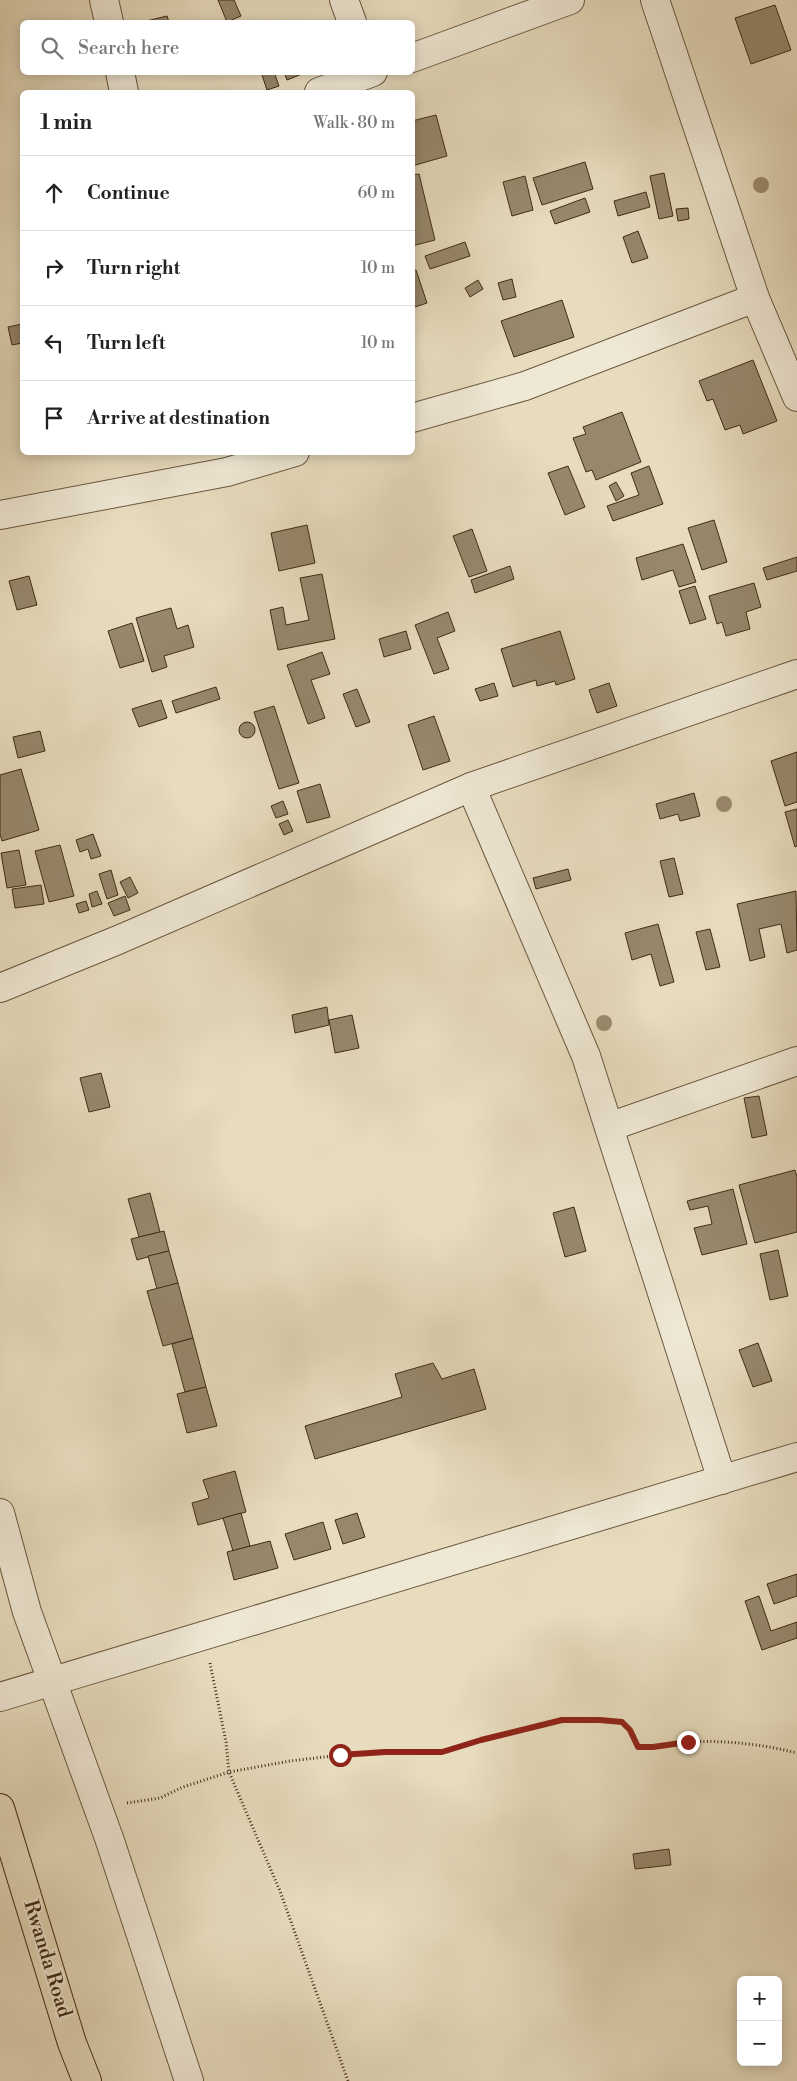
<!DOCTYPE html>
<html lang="en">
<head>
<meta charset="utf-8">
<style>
	:root { --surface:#fff; --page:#f2f2f2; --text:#222; --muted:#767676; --line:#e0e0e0 }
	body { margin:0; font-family:"Libre Bodoni",serif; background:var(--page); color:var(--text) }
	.controls { position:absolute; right:15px; bottom:15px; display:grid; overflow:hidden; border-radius:8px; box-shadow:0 2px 12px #0003 }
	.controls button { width:45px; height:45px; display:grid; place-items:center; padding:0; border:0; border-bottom:1px solid var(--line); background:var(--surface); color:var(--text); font:25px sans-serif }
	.stop { position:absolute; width:15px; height:15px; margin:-11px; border:4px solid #8f2418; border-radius:50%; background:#fff }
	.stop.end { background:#8f2418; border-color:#fff; box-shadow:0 1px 5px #0008 }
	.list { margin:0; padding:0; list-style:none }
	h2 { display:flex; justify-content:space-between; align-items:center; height:65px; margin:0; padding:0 20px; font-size:21px }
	h2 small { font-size:16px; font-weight:400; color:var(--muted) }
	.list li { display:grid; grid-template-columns:32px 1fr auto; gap:15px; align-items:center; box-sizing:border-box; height:75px; padding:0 20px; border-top:1px solid var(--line) }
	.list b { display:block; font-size:19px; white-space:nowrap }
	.list em { font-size:16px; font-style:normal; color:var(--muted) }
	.icon { flex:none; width:28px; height:28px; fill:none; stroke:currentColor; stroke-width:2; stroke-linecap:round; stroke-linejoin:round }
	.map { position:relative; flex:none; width:797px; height:2081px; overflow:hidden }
	.search { position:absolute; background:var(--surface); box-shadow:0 2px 12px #0003; left:20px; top:20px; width:395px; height:55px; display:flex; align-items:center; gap:12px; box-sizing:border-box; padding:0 18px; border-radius:8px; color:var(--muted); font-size:19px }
	.panel { position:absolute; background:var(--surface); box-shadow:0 2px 12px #0003; left:20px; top:90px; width:395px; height:365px; border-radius:8px }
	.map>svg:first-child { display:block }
</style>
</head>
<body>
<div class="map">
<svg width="797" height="2081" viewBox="0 0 797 2081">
	<rect width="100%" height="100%" fill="#e7dcbe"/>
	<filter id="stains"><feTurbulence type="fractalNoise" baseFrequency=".004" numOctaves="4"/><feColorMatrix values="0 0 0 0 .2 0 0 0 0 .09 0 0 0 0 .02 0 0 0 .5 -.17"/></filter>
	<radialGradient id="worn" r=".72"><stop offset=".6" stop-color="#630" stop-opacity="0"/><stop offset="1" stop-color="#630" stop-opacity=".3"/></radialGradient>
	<g fill="#97886d" stroke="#412c15">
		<path d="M218,0H234L241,16L227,22Z"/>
		<path d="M775,5L791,50L751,64L735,18Z"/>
		<path d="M167,16L169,22H142Z"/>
		<path d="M261,72H274L279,86L267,90Z"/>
		<path d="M284,72H302V74L287,80Z"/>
		<path d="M436,115L447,156L412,166V121Z"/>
		<path d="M585,162L593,189L542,205L533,178Z"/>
		<path d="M664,173L673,216L659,219L650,176Z"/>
		<path d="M419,174L435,240L412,246V175Z"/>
		<path d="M525,176L533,210L512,216L503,182Z"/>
		<path d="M646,192L650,207L618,216L614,201Z"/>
		<path d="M585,198L590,212L555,224L550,211Z"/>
		<path d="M688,208L689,219L678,221L676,209Z"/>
		<path d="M638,231L648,258L632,263L623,237Z"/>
		<path d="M465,242L470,256L430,269L425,256Z"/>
		<path d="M416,270L427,303L412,308V271Z"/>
		<path d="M512,279L516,297L503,300L498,283Z"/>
		<path d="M478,280L483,289L470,297L465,288Z"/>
		<path d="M562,300L574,337L514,357L501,321Z"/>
		<path d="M22,324V343L12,345L8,327Z"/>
		<path d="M753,360L777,421L743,434L740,425L725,430L713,399L707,401L699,381Z"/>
		<path d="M622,412L641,462L596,480L592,470L586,472L573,438L586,434L583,427Z"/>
		<path d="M568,466L585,507L565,515L548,473Z"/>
		<path d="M649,466L663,504L613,521L607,506L639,495L631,473Z"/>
		<path d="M616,482L624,496L616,501L609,486Z"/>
		<path d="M714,520L727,562L702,570L688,528Z"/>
		<path d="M307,525L315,563L279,571L271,533Z"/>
		<path d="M472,529L487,571L469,577L453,536Z"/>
		<path d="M683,544L696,582L679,587L673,570L642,580L636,558Z"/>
		<path d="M797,557V571L767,580L763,568Z"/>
		<path d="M510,566L514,579L475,593L471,580Z"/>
		<path d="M322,574L335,639L278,650L270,610L283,607L286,625L309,620L300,578Z"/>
		<path d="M29,576L37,605L17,610L9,581Z"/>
		<path d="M754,583L761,607L746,612L750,629L726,636L722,622L717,624L709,596Z"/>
		<path d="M695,586L706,619L690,624L679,591Z"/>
		<path d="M171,608L177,629L188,625L194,647L164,656L167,667L152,672L136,618Z"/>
		<path d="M448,612L455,631L437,638L449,669L434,674L415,625Z"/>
		<path d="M132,623L144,661L120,668L108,631Z"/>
		<path d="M406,631L411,649L384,657L379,639Z"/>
		<path d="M560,631L575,679L556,685L555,681L537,686L536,680L513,687L501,649Z"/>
		<path d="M322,652L330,674L311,680L325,718L308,724L287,665Z"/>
		<path d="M494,683L498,696L480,701L475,689Z"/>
		<path d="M609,683L617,706L597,713L589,690Z"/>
		<path d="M216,687L220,699L176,713L172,701Z"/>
		<path d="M357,689L370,722L356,727L343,694Z"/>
		<path d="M161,700L167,718L139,727L132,709Z"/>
		<path d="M274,706L299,783L279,789L254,712Z"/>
		<path d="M434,716L450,761L423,770L408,725Z"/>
		<circle cx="247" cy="730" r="8"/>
		<path d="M40,731L45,751L18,758L13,737Z"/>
		<path d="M797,752V802L785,806L771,761Z"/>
		<path d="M21,769L39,830L2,841L0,834V775Z"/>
		<path d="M320,784L330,817L307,823L297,791Z"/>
		<path d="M694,793L700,816L680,821L678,814L660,819L656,804Z"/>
		<path d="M283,801L288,814L276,818L271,806Z"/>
		<path d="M797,809V846L795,847L785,812Z"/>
		<path d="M288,820L293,831L284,835L279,824Z"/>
		<path d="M93,834L101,856L91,859L88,849L80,852L76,840Z"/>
		<path d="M60,845L74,896L49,902L35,851Z"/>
		<path d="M19,850L26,885L7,888L1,853Z"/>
		<path d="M674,858L683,894L669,897L660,861Z"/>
		<path d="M568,869L571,880L536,889L533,878Z"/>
		<path d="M111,870L118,895L107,899L99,874Z"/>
		<path d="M130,877L138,893L128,898L120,882Z"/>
		<path d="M41,885L44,904L15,908L12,889Z"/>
		<path d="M97,891L102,904L92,907L89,894Z"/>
		<path d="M796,891L797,950L787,953L781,924L759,929L765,957L750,961L737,904Z"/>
		<path d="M125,896L130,910L114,916L108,903Z"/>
		<path d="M86,901L89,910L79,913L76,904Z"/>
		<path d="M658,924L674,982L660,986L651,954L632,960L625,933Z"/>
		<path d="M710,929L720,967L706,970L696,932Z"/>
		<path d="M327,1007L329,1025L295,1033L292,1015Z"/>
		<path d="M352,1015L359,1048L335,1053L329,1020Z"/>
		<path d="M101,1073L110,1107L89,1112L80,1078Z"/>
		<path d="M759,1096L767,1135L752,1138L744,1098Z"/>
		<path d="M795,1170L797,1177V1232L755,1243L739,1185Z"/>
		<path d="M733,1189L747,1244L702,1255L694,1228L712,1224L708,1206L690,1210L687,1201Z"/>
		<path d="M150,1193L160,1232L139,1237L128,1199Z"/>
		<path d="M574,1207L586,1251L565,1257L553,1213Z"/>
		<path d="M164,1231L169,1251L137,1260L131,1239Z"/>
		<path d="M778,1250L788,1296L770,1300L760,1254Z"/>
		<path d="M169,1251L178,1283L157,1289L148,1256Z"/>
		<path d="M178,1283L193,1338L163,1346L147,1291Z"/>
		<path d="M193,1338L206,1387L185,1392L172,1344Z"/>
		<path d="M758,1343L772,1381L753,1387L739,1350Z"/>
		<path d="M433,1363L442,1379L474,1369L486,1409L315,1459L305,1426L402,1397L395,1374Z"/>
		<path d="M206,1387L217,1426L187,1433L177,1394Z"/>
		<path d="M235,1471L246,1512L198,1525L192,1503L209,1498L203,1480Z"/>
		<path d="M241,1513L250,1546L233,1551L223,1518Z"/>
		<path d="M357,1513L365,1537L343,1544L335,1520Z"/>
		<path d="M323,1522L331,1549L294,1560L285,1534Z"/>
		<path d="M270,1541L278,1568L234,1580L227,1552Z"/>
		<path d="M797,1574V1596L774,1604L767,1584Z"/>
		<path d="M759,1596L771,1631L797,1622V1638L762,1650L745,1601Z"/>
		<path d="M669,1849L671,1865L635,1869L633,1854Z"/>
	</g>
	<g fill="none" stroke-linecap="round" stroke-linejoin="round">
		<g stroke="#6a583f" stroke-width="30">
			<g id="minor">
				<path d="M104,0L109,22"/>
				<path d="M344,0L352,22"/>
				<path d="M655,0L755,298L797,397"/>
				<path d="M412,58L570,0"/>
				<path d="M120,72L124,92"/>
				<path d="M319,92L373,72"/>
				<path d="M412,418L525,386L755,298"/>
				<path d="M0,515L227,472L295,452"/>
				<path d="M471,787L586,1056L722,1480"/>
				<path d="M0,988L118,940L471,787L797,674"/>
				<path d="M609,1127L797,1061"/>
				<path d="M0,1513L27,1612L109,1838L189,2081"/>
				<path d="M0,1697L797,1457"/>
			</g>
		</g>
		<g stroke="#412c15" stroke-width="30">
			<path id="trunk" d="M0,1808L72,2043L87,2081"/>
		</g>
		<g stroke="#412c15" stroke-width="3" stroke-dasharray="1 2.5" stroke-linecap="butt">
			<path d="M210,1663L226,1742L229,1772L280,1891L348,2081"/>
			<path d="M127,1803L160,1798L183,1787L229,1772L290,1761L341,1755L385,1752H442L481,1740L562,1720L600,1719L621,1722L631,1730L638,1747C655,1747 671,1743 688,1742C725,1740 761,1744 797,1753"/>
		</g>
		<use href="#minor" stroke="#efe8d5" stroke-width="28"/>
		<use href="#trunk" stroke="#e7dcbe" stroke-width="28"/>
	</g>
	<g fill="#9b8b70">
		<circle cx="761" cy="185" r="8"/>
		<circle cx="724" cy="804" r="8"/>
		<circle cx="604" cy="1023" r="8"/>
	</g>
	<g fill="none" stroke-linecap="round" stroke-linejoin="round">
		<path stroke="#8f2418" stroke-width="6" d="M340,1755L385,1752H442L481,1740L562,1720H600L622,1722L630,1730L638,1747H653L688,1742"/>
	</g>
	<g text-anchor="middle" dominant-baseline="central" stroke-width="4.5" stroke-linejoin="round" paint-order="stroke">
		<g font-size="20" fill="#412c15" stroke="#efe8d5">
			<text transform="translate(47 1959) rotate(73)">Rwanda Road</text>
		</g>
	</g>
	<rect width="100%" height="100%" filter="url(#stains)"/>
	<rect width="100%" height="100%" fill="url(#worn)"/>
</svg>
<div class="controls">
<button>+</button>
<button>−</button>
</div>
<div class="stop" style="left:340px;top:1755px"></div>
<div class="stop end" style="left:688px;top:1742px"></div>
<div class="search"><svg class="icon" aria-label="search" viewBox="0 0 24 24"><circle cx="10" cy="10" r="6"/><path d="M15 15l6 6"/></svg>Search here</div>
<section class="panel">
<h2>1 min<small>Walk · 80 m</small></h2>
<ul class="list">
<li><svg class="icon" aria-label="ahead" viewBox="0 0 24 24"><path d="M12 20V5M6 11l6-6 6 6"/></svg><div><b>Continue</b></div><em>60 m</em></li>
<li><svg class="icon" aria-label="right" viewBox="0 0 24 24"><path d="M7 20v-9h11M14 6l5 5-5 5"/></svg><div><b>Turn right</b></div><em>10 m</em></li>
<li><svg class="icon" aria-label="left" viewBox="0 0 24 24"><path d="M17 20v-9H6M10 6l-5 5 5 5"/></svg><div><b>Turn left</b></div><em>10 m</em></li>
<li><svg class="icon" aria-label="arrive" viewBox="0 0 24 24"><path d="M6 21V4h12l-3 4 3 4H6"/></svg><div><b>Arrive at destination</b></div></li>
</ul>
</section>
</div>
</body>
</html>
